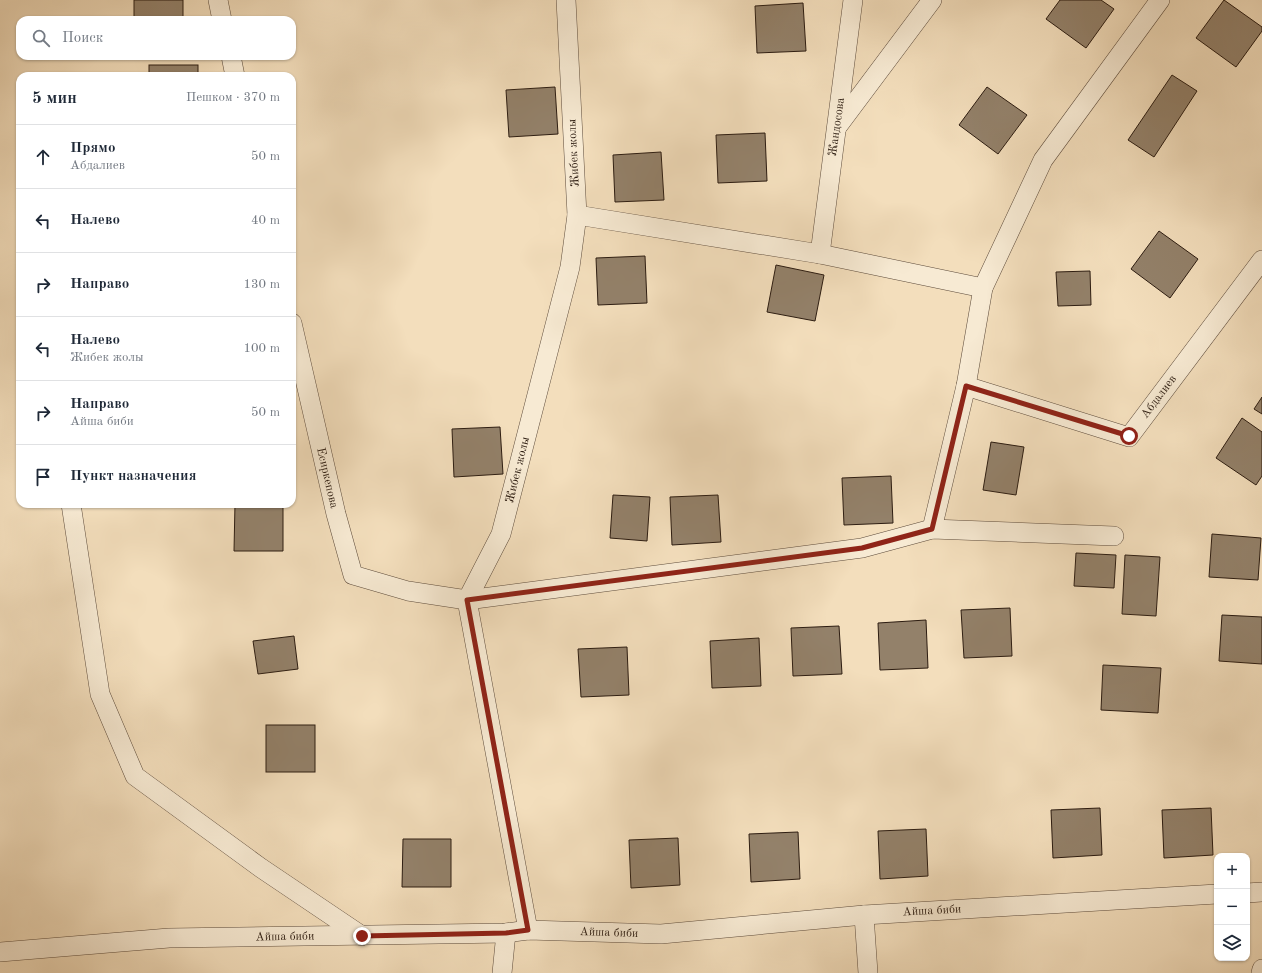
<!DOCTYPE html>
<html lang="ru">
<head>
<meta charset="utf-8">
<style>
	:root { --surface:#fff; --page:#f6f6f7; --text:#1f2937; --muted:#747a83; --line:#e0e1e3 }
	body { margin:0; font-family:"Old Standard TT",serif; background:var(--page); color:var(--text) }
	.controls { position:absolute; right:12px; bottom:12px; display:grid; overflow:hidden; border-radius:8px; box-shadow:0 1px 3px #0004 }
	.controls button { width:36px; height:36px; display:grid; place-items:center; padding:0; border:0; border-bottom:1px solid var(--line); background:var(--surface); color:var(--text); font:20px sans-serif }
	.stop { position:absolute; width:12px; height:12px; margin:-9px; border:3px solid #8f2418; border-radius:50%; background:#fff }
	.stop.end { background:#8f2418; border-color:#fff; box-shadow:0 1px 4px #0008 }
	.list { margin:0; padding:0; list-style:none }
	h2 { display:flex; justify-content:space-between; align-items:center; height:52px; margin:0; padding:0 16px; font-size:17px }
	h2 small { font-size:13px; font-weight:400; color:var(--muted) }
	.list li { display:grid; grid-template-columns:26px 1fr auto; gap:12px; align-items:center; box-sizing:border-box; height:64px; padding:0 16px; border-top:1px solid var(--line) }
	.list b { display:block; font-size:15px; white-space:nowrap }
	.list p { margin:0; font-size:13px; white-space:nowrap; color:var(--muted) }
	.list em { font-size:13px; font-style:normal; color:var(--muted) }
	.icon { flex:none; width:22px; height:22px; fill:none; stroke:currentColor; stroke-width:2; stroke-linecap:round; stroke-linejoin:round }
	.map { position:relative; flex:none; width:1262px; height:973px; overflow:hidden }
	.search { position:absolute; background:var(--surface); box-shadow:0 1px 3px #0004; left:16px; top:16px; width:280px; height:44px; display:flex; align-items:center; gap:10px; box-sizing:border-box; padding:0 14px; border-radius:12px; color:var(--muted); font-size:15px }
	.panel { position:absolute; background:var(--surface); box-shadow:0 1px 3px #0004; left:16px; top:72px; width:280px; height:436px; border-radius:12px }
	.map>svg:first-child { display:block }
</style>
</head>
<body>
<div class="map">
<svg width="1262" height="973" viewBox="0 0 1262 973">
	<rect width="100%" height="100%" fill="#f3debc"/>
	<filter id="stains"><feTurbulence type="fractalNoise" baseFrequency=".005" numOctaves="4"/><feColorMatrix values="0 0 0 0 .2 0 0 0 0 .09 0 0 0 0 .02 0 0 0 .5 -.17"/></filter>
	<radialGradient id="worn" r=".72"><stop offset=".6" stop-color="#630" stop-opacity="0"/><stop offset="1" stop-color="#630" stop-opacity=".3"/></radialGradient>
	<g fill="#93816a" stroke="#2c1c11">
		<rect x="134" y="0" width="49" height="17"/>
		<path d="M1060,0H1101L1114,9L1086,48L1046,19Z"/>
		<path d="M1224,0L1262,27V31L1236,67L1196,38Z"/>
		<path d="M803,3L806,51L757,53L755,6Z"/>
		<rect x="149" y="65" width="49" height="11"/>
		<path d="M1172,75L1197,91L1154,157L1128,140Z"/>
		<path d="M555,87L558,134L509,137L506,90Z"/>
		<path d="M987,87L1027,115L998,154L959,125Z"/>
		<path d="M765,133L767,181L718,183L716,135Z"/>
		<path d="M661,152L664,200L615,202L613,155Z"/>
		<path d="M1159,231L1198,259L1170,298L1131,269Z"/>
		<path d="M645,256L647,303L598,305L596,258Z"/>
		<path d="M776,265L824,275L815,321L767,312Z"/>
		<path d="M1090,271L1091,305L1058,306L1056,272Z"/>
		<path d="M1262,397V414L1254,409Z"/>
		<path d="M1242,418L1262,432V476L1256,485L1216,458Z"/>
		<path d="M500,427L503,474L454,477L452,429Z"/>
		<path d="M991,442L1024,447L1016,495L983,490Z"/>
		<path d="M891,476L893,523L844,525L842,478Z"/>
		<path d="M613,495L650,497L647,541L610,538Z"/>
		<path d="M718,495L721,542L672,545L670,497Z"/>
		<path d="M235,504H283V551H234Z"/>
		<path d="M1212,534L1261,538L1258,580L1209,577Z"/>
		<path d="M1076,553L1116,555L1114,588L1074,586Z"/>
		<path d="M1125,555L1160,557L1156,616L1122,614Z"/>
		<path d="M1010,608L1012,656L964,658L961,610Z"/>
		<path d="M1222,615L1262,617V664L1219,661Z"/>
		<path d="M926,620L928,668L880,670L878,623Z"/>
		<path d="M839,626L842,674L793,676L791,628Z"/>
		<path d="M294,636L298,669L258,674L253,641Z"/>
		<path d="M759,638L761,686L712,688L710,641Z"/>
		<path d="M627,647L629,695L581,697L578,649Z"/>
		<path d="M1103,665L1161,668L1158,713L1101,710Z"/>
		<rect x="266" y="725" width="49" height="47"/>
		<path d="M1100,808L1102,855L1053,858L1051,810Z"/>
		<path d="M1211,808L1213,855L1164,858L1162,810Z"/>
		<path d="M926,829L928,876L880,879L878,831Z"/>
		<path d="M798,832L800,879L751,882L749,834Z"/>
		<path d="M678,838L680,885L631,888L629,840Z"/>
		<path d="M403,839H451V887H402Z"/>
	</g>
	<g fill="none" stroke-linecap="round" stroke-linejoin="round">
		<g stroke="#5e4c3c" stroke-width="20">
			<g id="minor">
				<path d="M218,0L222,20"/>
				<path d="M231,56L235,76"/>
				<path d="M837,127L932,0"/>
				<path d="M577,215L820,254L983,288"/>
				<path d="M820,254L853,0"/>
				<path d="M292,323L336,514L353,575L408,591L467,600L862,548L932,529L1114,536"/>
				<path d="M966,386L1129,437L1262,260"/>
				<path d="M71,504L100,694L135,776L261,868L362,936"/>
				<path d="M932,529L966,386L983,288L1043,160L1160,0"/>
				<path d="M1247,893L1262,892"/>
				<path d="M864,915L868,973"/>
				<path d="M528,930L467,600L501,534L570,267L577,215L566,0"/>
				<path d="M0,952L169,938L506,933L528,930L661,934L864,915L1217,894"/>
				<path d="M502,973L506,933"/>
				<path d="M1261,973L1262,969"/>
			</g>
		</g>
		<use href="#minor" stroke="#f7ead3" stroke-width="19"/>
	</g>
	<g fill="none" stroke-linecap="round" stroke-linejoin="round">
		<path stroke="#8f2418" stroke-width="5" d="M362,936L506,933L528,930L467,600L862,548L932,529L966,386L1129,436"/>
	</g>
	<g text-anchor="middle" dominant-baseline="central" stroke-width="3.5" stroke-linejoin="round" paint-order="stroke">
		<g font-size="12" fill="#2c1c11" stroke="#f7ead3">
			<text transform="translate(837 127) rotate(-82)">Жандосова</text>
			<text transform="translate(574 153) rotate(-93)">Жибек жолы</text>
			<text transform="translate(1159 397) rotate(-53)">Абдалиев</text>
			<text transform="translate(518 470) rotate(-76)">Жибек жолы</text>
			<text transform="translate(327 478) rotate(77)">Есиркепова</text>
			<text transform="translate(932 911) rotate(-3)">Айша биби</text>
			<text transform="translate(609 933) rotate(2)">Айша биби</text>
			<text transform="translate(285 937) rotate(-1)">Айша биби</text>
		</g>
	</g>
	<rect width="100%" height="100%" filter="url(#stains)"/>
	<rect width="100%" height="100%" fill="url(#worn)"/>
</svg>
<div class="controls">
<button>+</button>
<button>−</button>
<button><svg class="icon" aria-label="layers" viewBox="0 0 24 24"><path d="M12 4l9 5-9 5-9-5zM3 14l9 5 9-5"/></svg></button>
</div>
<div class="stop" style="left:1129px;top:436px"></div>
<div class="stop end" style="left:362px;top:936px"></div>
<div class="search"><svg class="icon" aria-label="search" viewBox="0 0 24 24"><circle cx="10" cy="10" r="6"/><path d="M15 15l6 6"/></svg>Поиск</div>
<section class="panel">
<h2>5 мин<small>Пешком · 370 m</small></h2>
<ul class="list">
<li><svg class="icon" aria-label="ahead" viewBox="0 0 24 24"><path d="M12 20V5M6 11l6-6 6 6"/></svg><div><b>Прямо</b><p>Абдалиев</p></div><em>50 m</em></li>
<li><svg class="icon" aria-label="left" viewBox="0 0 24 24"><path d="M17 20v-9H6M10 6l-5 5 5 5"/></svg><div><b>Налево</b></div><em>40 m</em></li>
<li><svg class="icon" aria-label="right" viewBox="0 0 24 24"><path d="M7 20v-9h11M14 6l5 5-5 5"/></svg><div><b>Направо</b></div><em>130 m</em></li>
<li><svg class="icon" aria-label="left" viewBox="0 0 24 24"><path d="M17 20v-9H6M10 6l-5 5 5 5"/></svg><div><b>Налево</b><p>Жибек жолы</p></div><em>100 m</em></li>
<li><svg class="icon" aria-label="right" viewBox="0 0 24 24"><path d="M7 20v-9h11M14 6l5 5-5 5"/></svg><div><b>Направо</b><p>Айша биби</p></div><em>50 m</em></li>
<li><svg class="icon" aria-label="arrive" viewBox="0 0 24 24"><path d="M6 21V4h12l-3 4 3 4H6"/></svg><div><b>Пункт назначения</b></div></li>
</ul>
</section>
</div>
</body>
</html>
